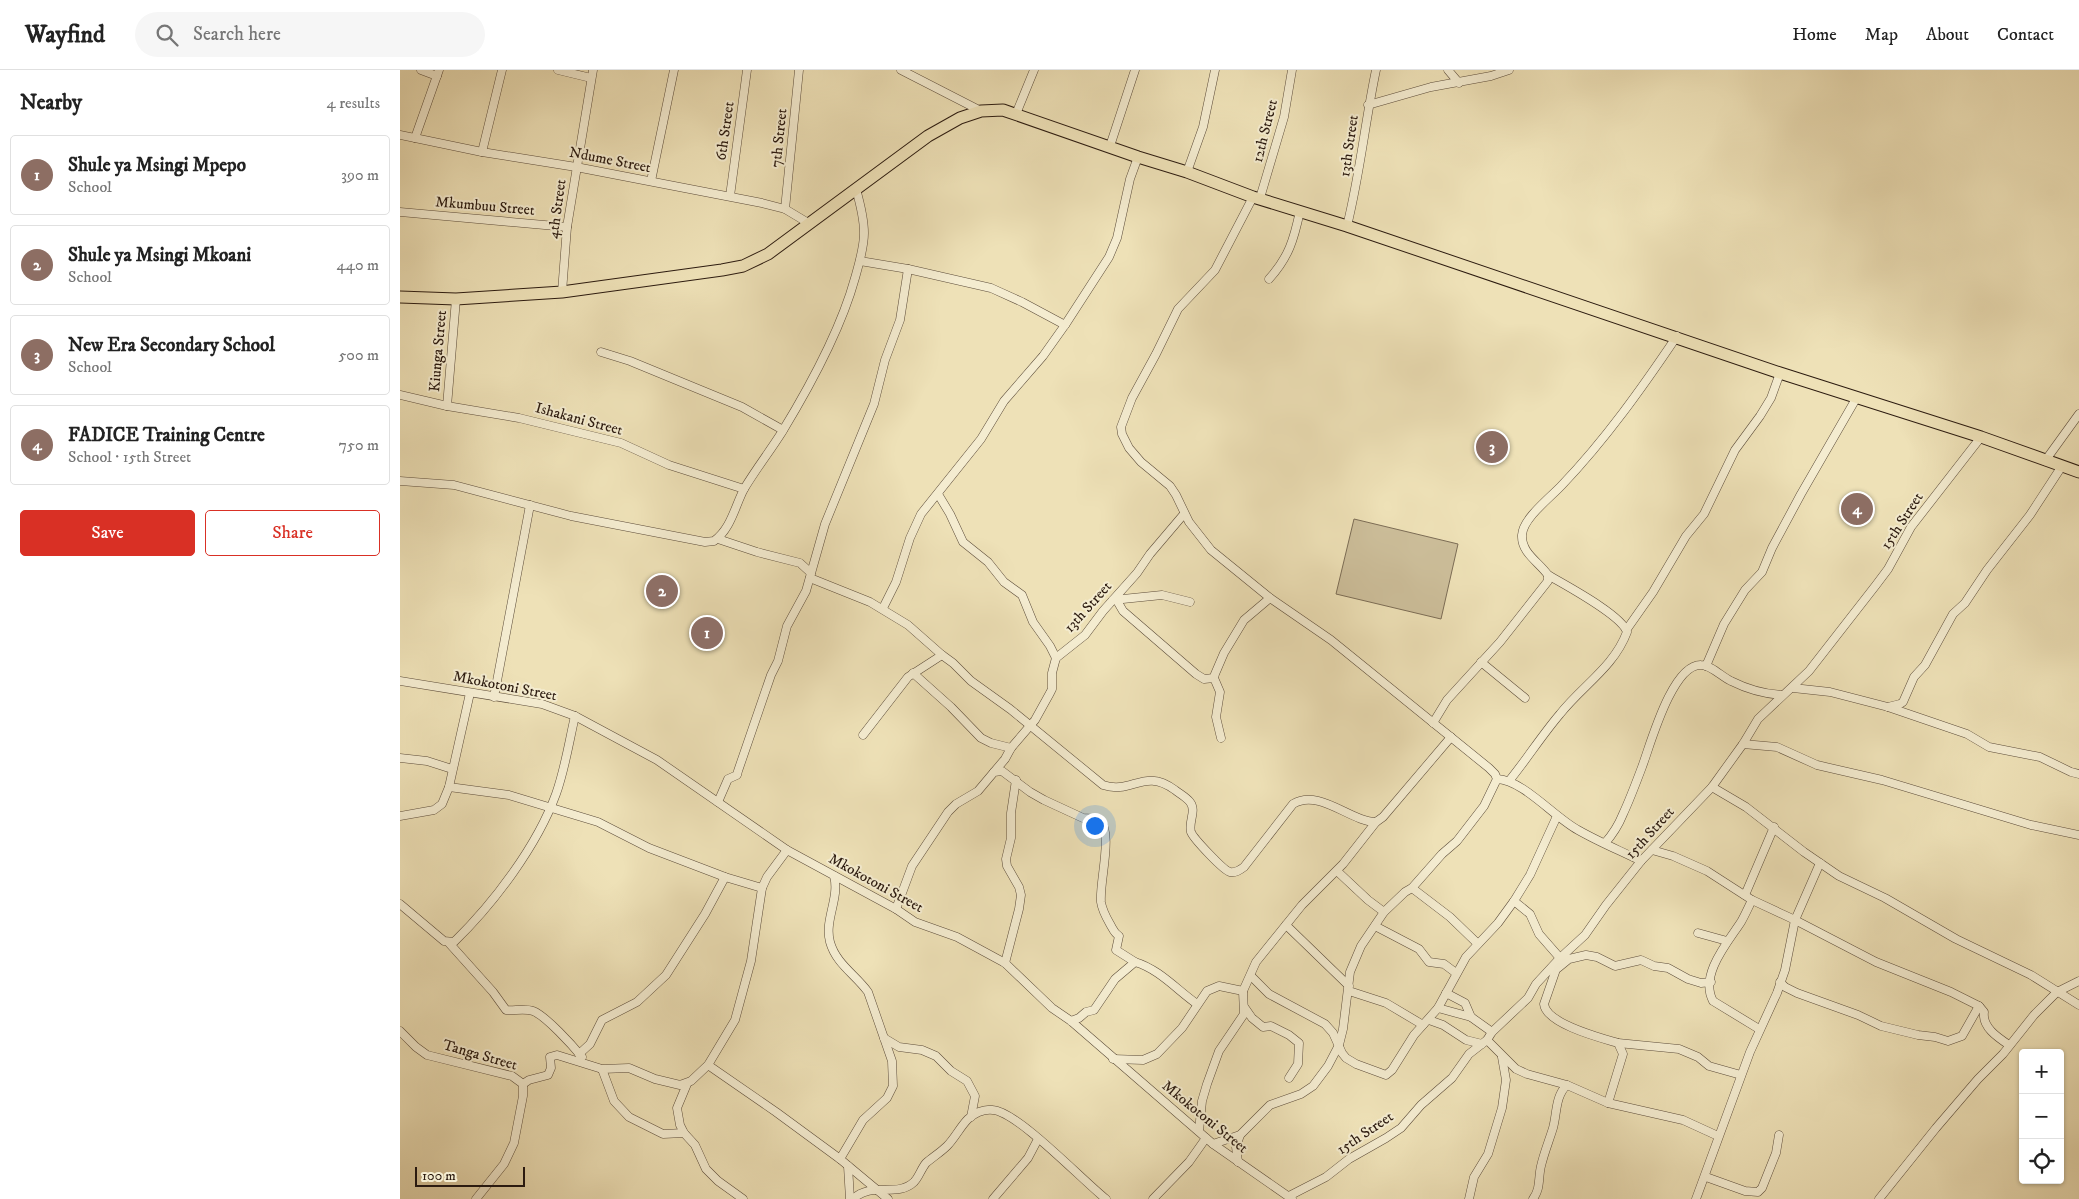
<!DOCTYPE html>
<html lang="en">
<head>
<meta charset="utf-8">
<style>
	:root { --surface:#fff; --page:#f6f6f6; --text:#222; --muted:#767676; --line:#e0e0e0; --accent:#d93025 }
	body { margin:0; font-family:"IM FELL DW Pica",serif; background:var(--page); color:var(--text) }
	.controls { position:absolute; right:15px; bottom:15px; display:grid; overflow:hidden; border-radius:5px; box-shadow:0 1px 4px #0004 }
	.controls button { width:45px; height:45px; display:grid; place-items:center; padding:0; border:0; border-bottom:1px solid var(--line); background:var(--surface); color:var(--text); font:25px sans-serif }
	.scale { position:absolute; left:15px; bottom:12px; width:110px; box-sizing:border-box; padding-left:5px; border:2px solid #2c1b10; border-top:0; font-size:14px; line-height:18px; white-space:nowrap; color:#2c1b10; -webkit-text-stroke:4px #f4ecd0; paint-order:stroke }
	.you { position:absolute; left:694px; top:755px; width:18px; height:18px; margin:-12px; border:4px solid #fff; border-radius:50%; background:#1a73e8; box-shadow:0 0 0 8px #1a73e833 }
	.badge { display:grid; place-items:center; width:32px; height:32px; border-radius:50%; background:var(--accent); color:#fff; font-size:16px; font-weight:700 }
	.pin { position:absolute; translate:-50% -50%; border:2px solid #fff; box-shadow:0 1px 5px #0006 }
	.list { margin:0; padding:0; list-style:none }
	h2 { display:flex; justify-content:space-between; align-items:center; height:65px; margin:0; padding:0 20px; font-size:21px }
	h2 small { font-size:16px; font-weight:400; color:var(--muted) }
	.list li { display:grid; grid-template-columns:32px 1fr auto; gap:15px; align-items:center; box-sizing:border-box; height:80px; margin:0 10px 10px; padding:0 10px; border:1px solid var(--line); border-radius:5px }
	.list b { display:block; font-size:19px; white-space:nowrap }
	.list p { margin:0; font-size:16px; white-space:nowrap; color:var(--muted) }
	.list em { font-size:16px; font-style:normal; color:var(--muted) }
	.actions { display:flex; gap:10px; padding:15px 20px }
	.actions a { flex:1; padding:11px 0; border:1px solid var(--accent); border-radius:5px; text-align:center; font-size:18px; color:var(--accent) }
	.actions .main { background:var(--accent); color:#fff }
	.icon { flex:none; width:28px; height:28px; fill:none; stroke:currentColor; stroke-width:2; stroke-linecap:round; stroke-linejoin:round }
	.map { position:relative; flex:none; width:1679px; height:1129px; overflow:hidden }
	header { display:flex; align-items:center; gap:30px; box-sizing:border-box; height:70px; padding:0 25px; background:var(--surface); border-bottom:1px solid var(--line) }
	header strong { font-size:24px }
	nav { display:flex; gap:28px; margin-inline-start:auto; font-size:18px }
	.search { width:350px; height:45px; background:var(--page); display:flex; align-items:center; gap:12px; box-sizing:border-box; padding:0 18px; border-radius:28px; color:var(--muted); font-size:19px }
	main { display:flex }
	aside { flex:1; background:var(--surface) }
	.map>svg:first-child { display:block }
</style>
</head>
<body>
<header>
<strong>Wayfind</strong>
<div class="search"><svg class="icon" aria-label="search" viewBox="0 0 24 24"><circle cx="10" cy="10" r="6"/><path d="M15 15l6 6"/></svg>Search here</div>
<nav><a>Home</a><a>Map</a><a>About</a><a>Contact</a></nav>
</header>
<main>
<aside>
<h2>Nearby<small>4 results</small></h2>
<ul class="list">
<li><span class="badge" style="background:#8d6e63">1</span><div><b>Shule ya Msingi Mpepo</b><p>School</p></div><em>390 m</em></li>
<li><span class="badge" style="background:#8d6e63">2</span><div><b>Shule ya Msingi Mkoani</b><p>School</p></div><em>440 m</em></li>
<li><span class="badge" style="background:#8d6e63">3</span><div><b>New Era Secondary School</b><p>School</p></div><em>500 m</em></li>
<li><span class="badge" style="background:#8d6e63">4</span><div><b>FADICE Training Centre</b><p>School · 15th Street</p></div><em>750 m</em></li>
</ul>
<div class="actions"><a class="main">Save</a><a>Share</a></div>
</aside>
<div class="map">
<svg width="1679" height="1129" viewBox="0 0 1679 1129">
	<rect width="100%" height="100%" fill="#eee1b7"/>
	<filter id="stains"><feTurbulence type="fractalNoise" baseFrequency=".004" numOctaves="4"/><feColorMatrix values="0 0 0 0 .2 0 0 0 0 .09 0 0 0 0 .02 0 0 0 .5 -.17"/></filter>
	<radialGradient id="worn" r=".72"><stop offset=".6" stop-color="#630" stop-opacity="0"/><stop offset="1" stop-color="#630" stop-opacity=".3"/></radialGradient>
	<path fill="#cdbf9b" stroke="#7c6d56" d="M954,449L1058,474L1041,549L936,524Z"/>
	<g fill="none" stroke-linecap="round" stroke-linejoin="round">
		<g stroke="#5c4c3a" stroke-width="9">
			<g id="minor">
				<path d="M21,0L37,6"/>
				<path d="M158,0L191,8"/>
				<path d="M501,0L581,41"/>
				<path d="M1048,0L1059,13"/>
				<path d="M968,35L1031,17L1091,6L1109,0"/>
				<path d="M616,44L634,0"/>
				<path d="M0,65L82,82L176,97L362,133L385,139L410,154"/>
				<path d="M15,68L39,0"/>
				<path d="M710,76L735,0"/>
				<path d="M82,82L102,0"/>
				<path d="M787,102L803,57L815,0"/>
				<path d="M251,111L274,0"/>
				<path d="M330,126L347,0"/>
				<path d="M860,128L884,47L892,0"/>
				<path d="M385,139L399,0"/>
				<path d="M0,142L167,157"/>
				<path d="M947,156C960,104 965,52 976,0"/>
				<path d="M460,191L508,199L591,218L622,232L665,255"/>
				<path d="M869,209C889,187 894,169 900,141"/>
				<path d="M162,222L167,157L193,0"/>
				<path d="M201,282L230,291L342,337L383,360"/>
				<path d="M0,325L47,336L119,348L221,373L269,395L344,419"/>
				<path d="M47,336L56,229"/>
				<path d="M1645,391L1679,344"/>
				<path d="M0,411L54,415L171,446L305,472L314,471C331,459 335,436 344,419C356,399 370,381 382,362C410,316 441,259 455,208C459,194 464,178 464,163C464,148 460,133 456,119"/>
				<path d="M538,424L550,444L563,472L588,492L604,512L622,525L633,552L650,576L656,588"/>
				<path d="M318,469L357,482L400,493L411,503"/>
				<path d="M410,508L470,532L508,555L542,585L553,593L571,611L610,639L703,715C732,725 744,697 775,720C780,724 786,727 790,732C797,741 788,752 791,762C793,768 824,801 830,802C836,803 840,800 844,797L893,734C919,718 951,752 976,752L983,747L1051,667"/>
				<path d="M716,529L723,541L796,604L804,609L814,608"/>
				<path d="M713,530L762,525L790,532"/>
				<path d="M483,538L496,512L510,468L521,444L581,369L604,331L643,286L665,255L709,187L717,168L730,109L738,87"/>
				<path d="M1227,559L1253,522L1286,466L1304,444L1335,380L1360,346L1371,328L1380,303"/>
				<path d="M1081,592L1125,628"/>
				<path d="M1306,596L1324,554L1345,520L1362,502L1372,478L1401,424L1457,327"/>
				<path d="M513,603L551,637L581,668L591,673L611,678"/>
				<path d="M0,611L142,634L175,646L257,690L387,780L496,839L515,852L557,867L605,893L652,938L671,951L813,1074L892,1129"/>
				<path d="M1393,618L1430,622L1488,637L1567,664L1589,677L1640,687L1671,702L1679,704"/>
				<path d="M94,627L130,435"/>
				<path d="M1488,637L1500,634L1503,632L1514,607L1525,595L1553,544L1565,533L1587,500L1630,445L1662,396"/>
				<path d="M1033,653L1047,630L1100,572L1148,511V505C1139,492 1121,483 1122,465C1123,448 1151,427 1162,415C1205,370 1242,318 1277,266"/>
				<path d="M463,665L508,607L542,585"/>
				<path d="M821,668L816,647L820,622L814,608L815,604L824,583L844,550L870,528"/>
				<path d="M1343,674L1377,677L1417,695L1482,710L1631,755L1679,765"/>
				<path d="M0,688L27,691L52,699"/>
				<path d="M594,702L605,689L611,678L635,650L650,623L652,619V603L656,588L685,565L703,541L737,503L750,484L784,444"/>
				<path d="M1097,709C1123,710 1154,747 1178,760C1199,772 1221,781 1241,791"/>
				<path d="M1109,711C1127,689 1142,665 1160,644C1182,616 1214,597 1227,562C1222,545 1165,515 1148,505"/>
				<path d="M49,717L109,725L198,752L249,778L325,807L362,818"/>
				<path d="M1312,717L1346,737L1404,782L1439,806L1485,828L1556,869L1631,905L1679,935"/>
				<path d="M318,732L328,709L337,705L338,701L371,605L378,591L387,556L406,521L425,454L474,334L485,290L500,250L508,199"/>
				<path d="M0,746L34,740L42,734L49,717L70,623"/>
				<path d="M1205,773C1213,764 1219,754 1223,744C1230,729 1236,713 1242,697C1250,676 1272,594 1301,595C1311,595 1322,607 1331,611C1347,619 1364,624 1382,625"/>
				<path d="M1252,780L1273,786L1307,801L1352,830L1395,850L1476,892L1551,922L1579,936L1584,942C1582,957 1597,967 1609,975"/>
				<path d="M937,801L968,830L984,842"/>
				<path d="M434,806C440,828 424,850 430,872C436,894 456,905 468,922L492,991L493,1016L487,1028L463,1050L440,1089"/>
				<path d="M1012,818L1050,847L1078,874"/>
				<path d="M1345,825L1374,757"/>
				<path d="M1352,830C1348,838 1345,845 1341,852C1328,872 1299,905 1313,931L1359,959"/>
				<path d="M1114,831L1130,844L1139,864L1160,888L1144,934C1146,954 1201,968 1218,973L1223,984L1208,1033"/>
				<path d="M0,834L44,871L54,872C94,833 137,776 156,724C165,699 169,672 175,646"/>
				<path d="M496,839L512,796L548,742L556,734L578,721L594,702L602,701L630,722L644,730L683,748L699,749C714,762 699,812 701,832C702,840 706,847 710,854C713,859 714,863 719,866L716,880L735,892"/>
				<path d="M886,855L949,916"/>
				<path d="M975,856L1019,879L1029,892L1044,894L1056,903"/>
				<path d="M1298,863L1327,871"/>
				<path d="M49,873L93,922L106,940C114,941 124,938 133,941C146,946 173,976 182,987"/>
				<path d="M605,893L619,839L621,825L619,817L607,796L606,789L611,768V743L616,710"/>
				<path d="M1158,898L1169,889L1186,885L1197,887L1215,896L1241,890L1254,896L1268,898L1288,909L1301,913L1311,912"/>
				<path d="M851,906L869,924L925,954L933,963L942,983L946,988L956,994L986,1005L992,1000L1014,965L1038,938L1066,887L1098,853L1114,831L1130,805L1157,746"/>
				<path d="M1380,912L1385,917L1397,923L1458,945L1481,956L1518,965L1535,967L1548,971L1562,966L1579,936"/>
				<path d="M949,921L986,933L1023,955"/>
				<path d="M1046,923L1065,933L1071,947L1092,962"/>
				<path d="M845,938L852,948L863,957L871,956L889,965L899,973L898,994L889,1008"/>
				<path d="M1038,938L1071,947"/>
				<path d="M1029,950L1043,955L1066,970L1082,974"/>
				<path d="M671,951L679,948L686,942L694,940L715,909L735,892C759,899 777,920 797,934"/>
				<path d="M0,961L16,977L27,985L112,1006L123,1014V1026L114,1073L104,1094L76,1129"/>
				<path d="M484,968L499,977L522,980L536,986L551,1001L567,1011L575,1026L571,1047"/>
				<path d="M1087,970L1116,999L1127,1004L1167,1015L1208,1033L1283,1050L1318,1066"/>
				<path d="M1218,973L1279,979L1298,987L1309,996L1341,1005"/>
				<path d="M179,984L190,974L202,950L237,932L266,905L305,844L325,807"/>
				<path d="M713,989L743,990L757,984L782,958L807,921L819,916L843,921"/>
				<path d="M308,995L376,1042L440,1089L488,1129"/>
				<path d="M202,999L214,1031L229,1047L263,1064L284,1063"/>
				<path d="M123,1014L129,1010L148,1005L151,998L150,987L157,985L202,999L229,998L255,1009L280,1015L291,1011L308,995L335,950L351,891L362,818L367,807L387,780"/>
				<path d="M287,1014L277,1038L280,1055L284,1063L295,1075L306,1099L318,1111L343,1129"/>
				<path d="M799,1061L802,1031L807,1014L819,981L844,944L843,921L856,892L902,835L943,794L976,752"/>
				<path d="M813,1074L840,1065L870,1035L901,1024L913,1016L928,996L939,975L943,959L950,902L961,876L984,842L1005,822L1012,818L1042,784L1057,771L1084,736L1097,709L1095,704L1089,698L931,570L870,528L811,480L789,452L776,425L770,416L741,392L729,378L722,364L721,357L732,328L756,284L778,239L815,200L853,127"/>
				<path d="M838,1092L836,1077L840,1065"/>
				<path d="M448,1096L450,1129"/>
				<path d="M1306,1107L1345,1121L1358,1122L1362,1118L1376,1083L1379,1065"/>
				<path d="M889,1126L926,1107L949,1089L986,1068L1001,1058L1021,1035L1052,1008L1069,984L1087,970L1092,962L1128,928L1136,914L1160,888L1185,865L1206,835L1241,791L1312,717L1343,674L1358,649L1409,601L1476,515L1488,499L1511,457L1581,367"/>
				<path d="M453,1129C472,1111 497,1128 514,1112C519,1107 521,1099 526,1093C533,1087 541,1082 547,1076C555,1068 560,1057 568,1049C575,1043 584,1039 593,1040C618,1042 683,1111 706,1129"/>
				<path d="M593,1129L628,1088L638,1069"/>
				<path d="M753,1129L789,1092L806,1068"/>
				<path d="M1069,1129L1074,1107L1088,1084L1102,1038L1106,1010L1102,987"/>
				<path d="M1133,1129C1141,1118 1138,1108 1141,1096C1144,1083 1149,1071 1153,1058C1157,1044 1155,1026 1167,1015"/>
				<path d="M1296,1129L1350,982L1377,923L1385,900L1395,850L1420,793"/>
				<path d="M1479,1129L1536,1058L1578,1009L1603,984L1634,945L1657,922L1679,911"/>
			</g>
		</g>
		<g stroke="#2c1b10" stroke-width="13">
			<path id="highway" d="M0,227L56,229L162,222L322,200L343,196L368,184L528,66L560,48L581,41L603,40L738,87L787,102L853,127L947,156L1380,303L1581,367L1679,402"/>
		</g>
		<use href="#minor" stroke="#f4ecd0" stroke-width="8"/>
		<use href="#highway" stroke="#eee1b7" stroke-width="11"/>
	</g>
	<g text-anchor="middle" dominant-baseline="central" stroke-width="4" stroke-linejoin="round" paint-order="stroke">
		<g font-size="15" fill="#2c1b10" stroke="#f4ecd0">
			<text transform="translate(325 61) rotate(-82)">6th Street</text>
			<text transform="translate(865 61) rotate(-76)">12th Street</text>
			<text transform="translate(379 68) rotate(-84)">7th Street</text>
			<text transform="translate(949 76) rotate(-82)">13th Street</text>
			<text transform="translate(210 90) rotate(11)">Ndume Street</text>
			<text transform="translate(85 136) rotate(5)">Mkumbuu Street</text>
			<text transform="translate(157 139) rotate(-82)">4th Street</text>
			<text transform="translate(38 281) rotate(-85)">Kiunga Street</text>
			<text transform="translate(179 349) rotate(15)">Ishakani Street</text>
			<text transform="translate(1502 451) rotate(-57)">15th Street</text>
			<text transform="translate(688 537) rotate(-48)">13th Street</text>
			<text transform="translate(105 616) rotate(11)">Mkokotoni Street</text>
			<text transform="translate(1250 763) rotate(-48)">15th Street</text>
			<text transform="translate(476 813) rotate(29)">Mkokotoni Street</text>
			<text transform="translate(80 985) rotate(16)">Tanga Street</text>
			<text transform="translate(805 1047) rotate(39)">Mkokotoni Street</text>
			<text transform="translate(965 1063) rotate(-34)">15th Street</text>
		</g>
	</g>
	<rect width="100%" height="100%" filter="url(#stains)"/>
	<rect width="100%" height="100%" fill="url(#worn)"/>
</svg>
<div class="controls">
<button>+</button>
<button>−</button>
<button><svg class="icon" aria-label="locate" viewBox="0 0 24 24"><circle cx="12" cy="12" r="6"/><path d="M12 2v4M12 18v4M2 12h4M18 12h4"/></svg></button>
</div>
<div class="scale">100 m</div>
<div class="you"></div>
<div class="pin badge" style="left:307px;top:563px;background:#8d6e63">1</div>
<div class="pin badge" style="left:262px;top:521px;background:#8d6e63">2</div>
<div class="pin badge" style="left:1092px;top:377px;background:#8d6e63">3</div>
<div class="pin badge" style="left:1457px;top:439px;background:#8d6e63">4</div>
</div>
</main>
</body>
</html>
